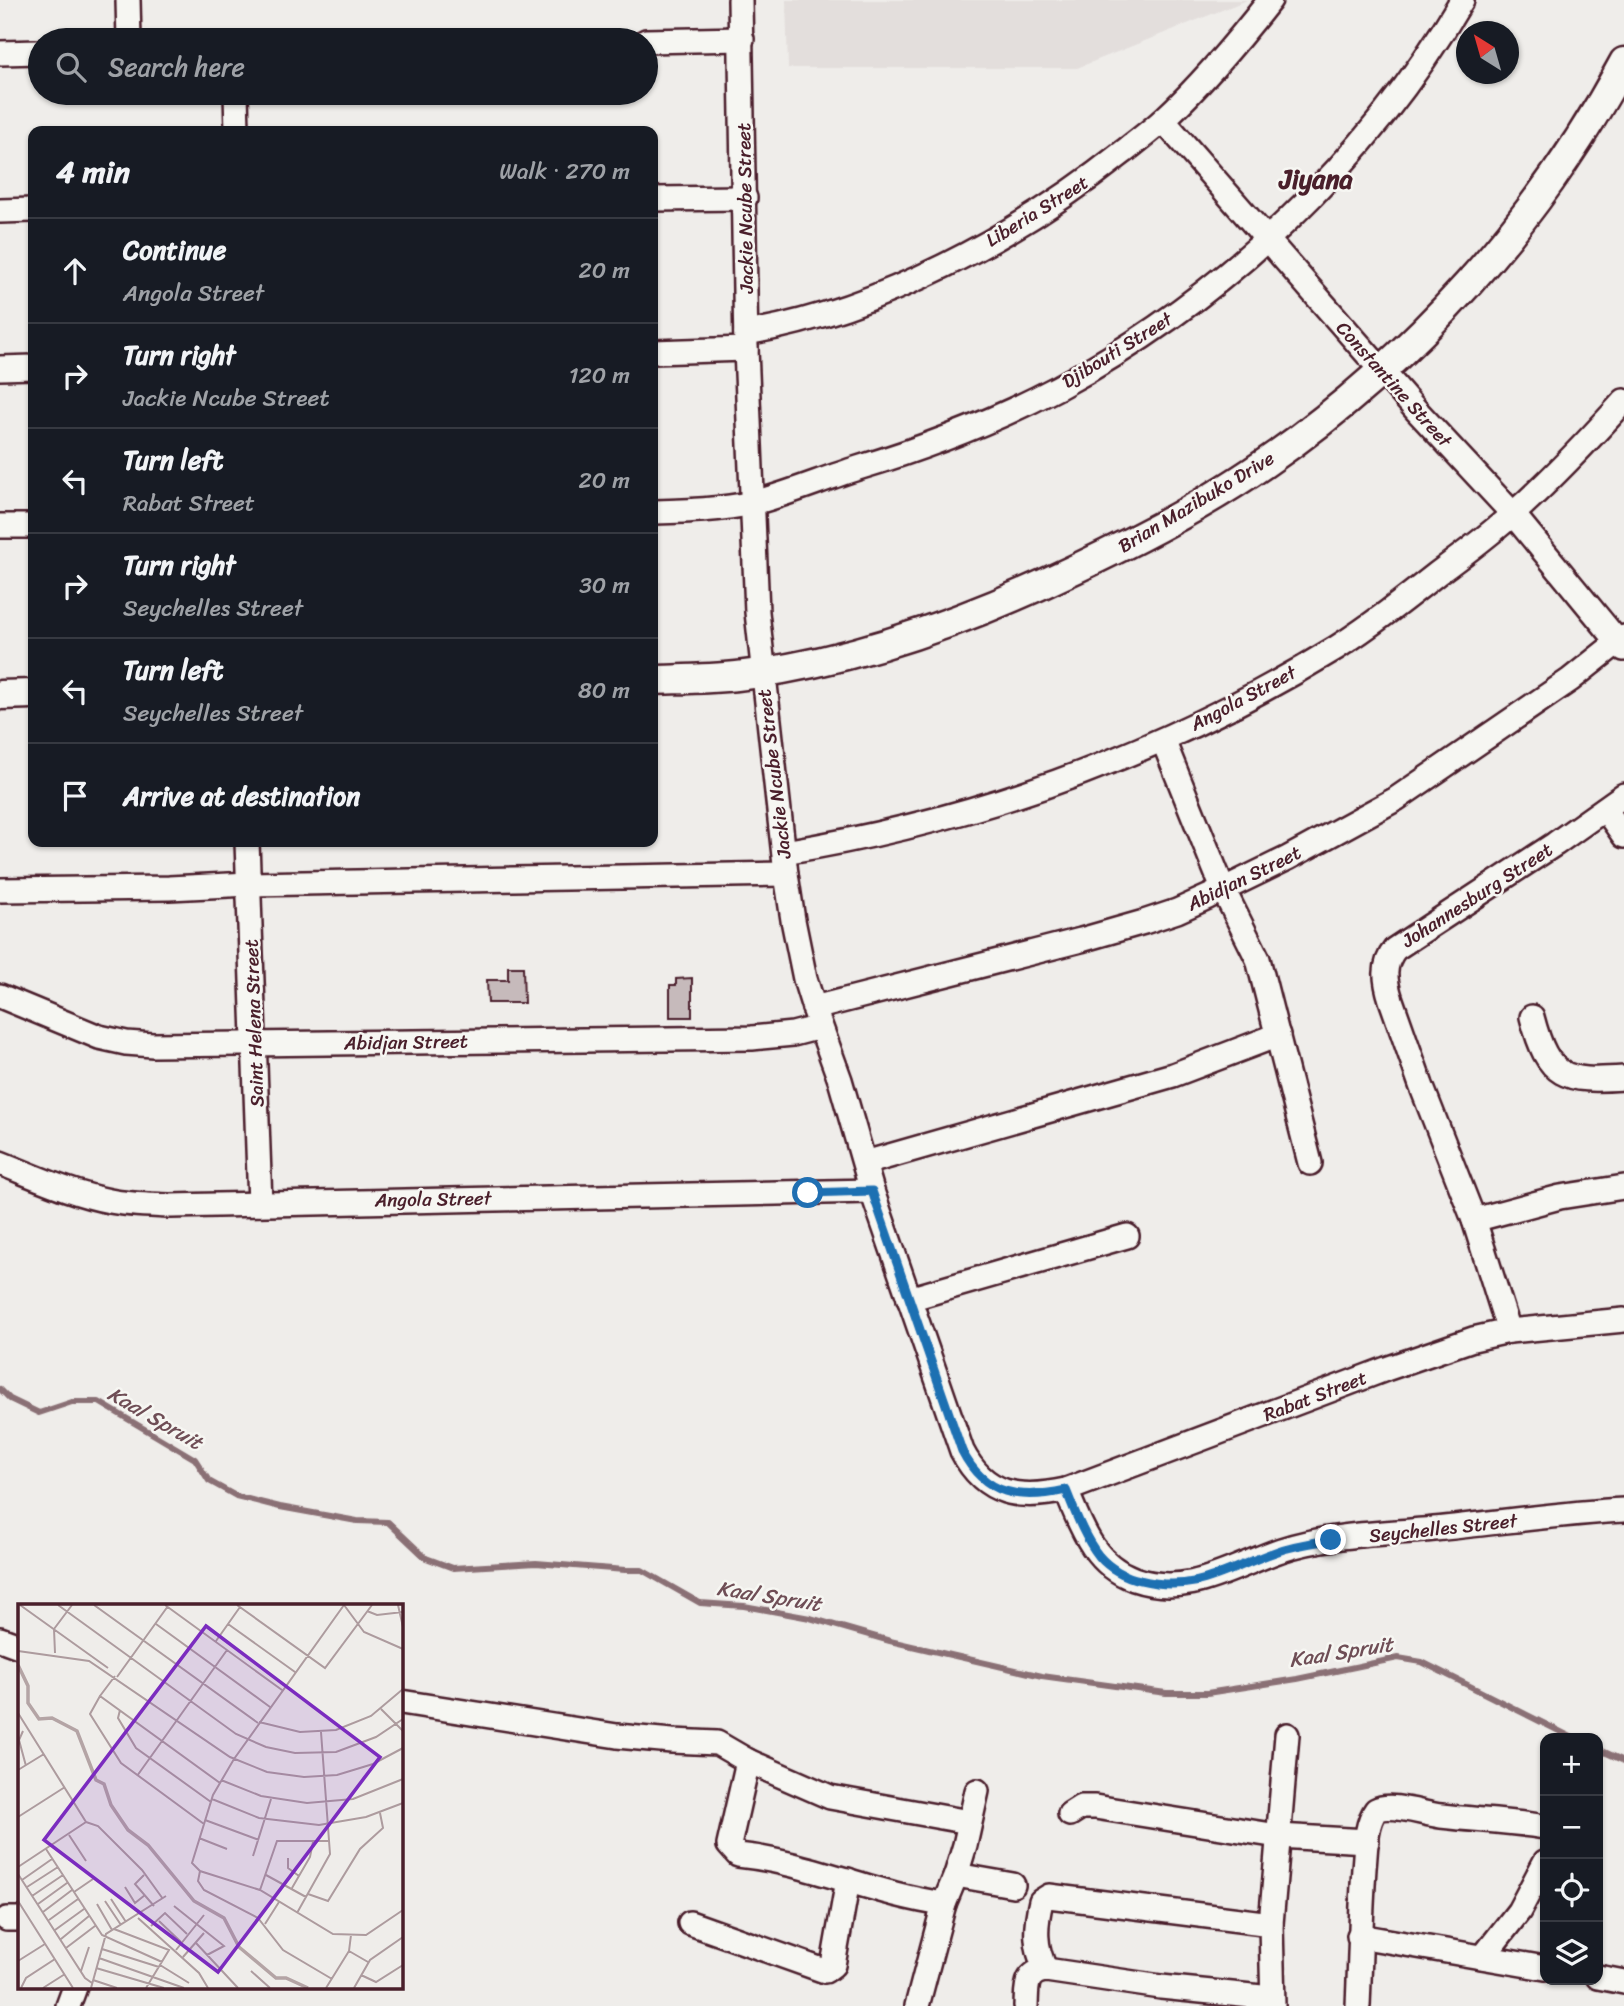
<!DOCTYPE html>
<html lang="en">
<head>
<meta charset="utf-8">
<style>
	:root { --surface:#171b24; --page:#242831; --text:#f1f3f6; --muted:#9ea1a6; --line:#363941 }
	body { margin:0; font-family:Sriracha,sans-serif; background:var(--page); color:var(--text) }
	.controls { position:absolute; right:21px; bottom:21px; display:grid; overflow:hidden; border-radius:14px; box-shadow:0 2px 5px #0004 }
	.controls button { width:63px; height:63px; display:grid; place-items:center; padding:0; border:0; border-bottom:2px solid var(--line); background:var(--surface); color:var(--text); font:35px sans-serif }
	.compass { position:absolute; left:1456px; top:21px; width:63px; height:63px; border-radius:50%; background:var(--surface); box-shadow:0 2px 5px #0004; rotate:323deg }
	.stop { position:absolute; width:21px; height:21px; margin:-16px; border:5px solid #1f6fb2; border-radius:50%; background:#fff }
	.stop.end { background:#1f6fb2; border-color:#fff; box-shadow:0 2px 7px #0008 }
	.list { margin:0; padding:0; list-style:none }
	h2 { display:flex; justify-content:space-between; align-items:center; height:91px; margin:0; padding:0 28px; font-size:30px }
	h2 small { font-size:23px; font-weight:400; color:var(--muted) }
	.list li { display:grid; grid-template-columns:46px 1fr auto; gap:21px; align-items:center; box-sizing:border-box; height:105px; padding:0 28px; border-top:2px solid var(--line) }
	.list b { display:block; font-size:26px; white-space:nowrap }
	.list p { margin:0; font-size:23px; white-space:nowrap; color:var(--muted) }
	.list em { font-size:23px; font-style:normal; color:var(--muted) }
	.icon { flex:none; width:38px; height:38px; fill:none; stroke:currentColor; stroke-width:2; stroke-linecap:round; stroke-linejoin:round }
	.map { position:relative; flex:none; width:1624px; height:2006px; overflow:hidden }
	.search { position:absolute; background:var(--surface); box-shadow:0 2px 5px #0004; left:28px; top:28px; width:630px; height:77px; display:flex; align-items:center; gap:18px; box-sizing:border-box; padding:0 24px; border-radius:38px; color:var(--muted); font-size:26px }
	.panel { position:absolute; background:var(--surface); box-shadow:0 2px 5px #0004; left:28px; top:126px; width:630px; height:721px; border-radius:14px }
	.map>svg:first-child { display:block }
</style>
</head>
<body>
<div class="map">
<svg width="1624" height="2006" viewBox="0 0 1624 2006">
	<rect width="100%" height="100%" fill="#efedea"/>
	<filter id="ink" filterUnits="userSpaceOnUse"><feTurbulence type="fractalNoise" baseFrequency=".0143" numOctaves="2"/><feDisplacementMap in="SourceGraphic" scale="14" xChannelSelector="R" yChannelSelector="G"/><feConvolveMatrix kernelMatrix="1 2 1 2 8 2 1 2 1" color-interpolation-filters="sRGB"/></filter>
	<g filter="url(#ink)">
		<path fill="#e3dedc" d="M786,0H1247L1077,68H788Z"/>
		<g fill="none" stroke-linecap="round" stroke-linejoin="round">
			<g stroke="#8a6f74" stroke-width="6">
				<path d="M0,1389L10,1399L39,1413L72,1402H99L195,1459L209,1481L236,1496L280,1507L357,1521L388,1522L426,1558L453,1568L536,1563L625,1570H642L700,1603L744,1606L810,1618L890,1641L1042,1676L1166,1693H1207L1297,1679L1398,1658L1422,1662L1573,1738"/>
				<path d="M1598,1749L1624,1761"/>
			</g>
		</g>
		<g fill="#c6babb" stroke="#4a1f2b" stroke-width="2">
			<path d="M508,967H523L524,1003H488L487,980H508Z"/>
			<path d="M692,978V1017H670V985H676V979Z"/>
		</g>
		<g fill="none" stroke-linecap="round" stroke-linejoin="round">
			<g stroke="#4a1f2b" stroke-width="28">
				<g id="minor">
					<path d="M128,0L129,40"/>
					<path d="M740,0L746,349L757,612L786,874L793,920L805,979L814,1008L840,1080L872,1191L962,1451C985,1496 1020,1500 1066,1490L1386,1369L1473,1339L1509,1331L1624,1320"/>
					<path d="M646,41L742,39"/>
					<path d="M0,53L40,52"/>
					<path d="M236,93L237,131"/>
					<path d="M1163,120L1417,411L1513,514L1624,649"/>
					<path d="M653,199L745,198"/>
					<path d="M0,211L33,210"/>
					<path d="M746,333C878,311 1019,235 1122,153C1136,142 1151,131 1164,119C1203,83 1237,42 1270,0"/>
					<path d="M653,352L746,349"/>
					<path d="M0,368L33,367"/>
					<path d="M653,512C685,511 721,510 753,503C788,494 823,479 858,468C927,447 995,421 1059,387C1224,298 1367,162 1462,0"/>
					<path d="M0,526H33"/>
					<path d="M1163,740L1223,889L1258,959L1310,1163"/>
					<path d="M1605,809L1624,836"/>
					<path d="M247,842L260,1204"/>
					<path d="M784,852C981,820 1166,752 1336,648C1372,625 1405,599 1438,573C1464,554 1489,535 1513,514C1552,479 1589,440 1624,401"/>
					<path d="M0,890L169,888L249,884L786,874"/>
					<path d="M0,996L99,1037L126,1043L153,1045L752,1038L793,1034L820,1027"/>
					<path d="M814,1008L1081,940L1144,922L1177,911L1208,897L1288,858L1396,799L1570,680L1624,637"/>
					<path d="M1532,1017C1548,1079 1565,1082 1624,1078"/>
					<path d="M0,1163C36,1177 72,1194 110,1201C130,1205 150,1205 171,1206L872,1191"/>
					<path d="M865,1163L1173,1075L1278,1035"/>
					<path d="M1474,1220L1560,1197L1624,1187"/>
					<path d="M909,1299L1127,1236"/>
					<path d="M1509,1331L1474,1220L1421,1085L1391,1000C1385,981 1382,965 1395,949L1555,844L1624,795"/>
					<path d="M1066,1490C1081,1526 1093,1564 1134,1579C1189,1598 1231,1567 1281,1550C1329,1534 1384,1534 1434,1529C1497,1523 1561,1513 1624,1510"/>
					<path d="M0,1639L19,1646"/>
					<path d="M401,1702L617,1736L672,1741L717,1743L748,1761L830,1797L969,1822"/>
					<path d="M748,1761L729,1845L738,1855C808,1862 873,1894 944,1904"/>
					<path d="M1070,1814L1081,1807H1095L1278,1836L1367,1841"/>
					<path d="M956,1875L1013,1885"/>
					<path d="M7,1919H19"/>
					<path d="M690,1923L825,1971L833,1965L848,1880"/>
					<path d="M1359,1936L1545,1968"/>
					<path d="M1483,1957L1519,1911L1545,1862"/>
					<path d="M1046,1970C1034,1947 1035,1926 1041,1901L1049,1896L1271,1924"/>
					<path d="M1598,1977L1624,1982"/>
					<path d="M68,2006L75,1987"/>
					<path d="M917,2006L944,1904L956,1875L965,1845L977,1791"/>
					<path d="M1026,2006C1027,1988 1024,1973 1046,1970L1161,1987L1272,1998"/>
					<path d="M1273,2006L1271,1924L1287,1735"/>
					<path d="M1358,2006C1360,1960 1361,1914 1364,1868C1366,1850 1365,1825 1376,1810C1391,1802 1423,1814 1441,1816C1476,1820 1510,1821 1545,1827"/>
				</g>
			</g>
			<g stroke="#4a1f2b" stroke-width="33">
				<g id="tertiary">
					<path d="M653,680C681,679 709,679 737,676C855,662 969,620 1075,569C1141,538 1205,505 1265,463C1413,361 1539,221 1624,62"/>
					<path d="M0,695L33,694"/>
				</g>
			</g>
			<use href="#minor" stroke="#f6f6f2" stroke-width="23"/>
			<use href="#tertiary" stroke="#f6f6f2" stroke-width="28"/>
		</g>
	</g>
	<g fill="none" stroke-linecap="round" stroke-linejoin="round" filter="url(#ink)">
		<path stroke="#1f6fb2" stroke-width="9" d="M808,1193L872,1191L962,1451C985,1496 1020,1500 1066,1490C1075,1512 1084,1537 1099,1556C1109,1568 1125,1577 1140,1580C1200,1595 1230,1566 1284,1549C1299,1545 1315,1542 1331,1540"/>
	</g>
	<g text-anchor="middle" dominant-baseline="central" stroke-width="5" stroke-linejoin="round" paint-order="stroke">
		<g font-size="19" fill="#4a1f2b" stroke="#f6f6f2">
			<text transform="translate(745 208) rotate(-91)">Jackie Ncube Street</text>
			<text transform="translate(1037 211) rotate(-32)">Liberia Street</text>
			<text transform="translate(1117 350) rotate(-32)">Djibouti Street</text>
			<text transform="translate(1394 384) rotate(48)">Constantine Street</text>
			<text transform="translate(1196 502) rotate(-31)">Brian Mazibuko Drive</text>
			<text transform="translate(1243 698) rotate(-28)">Angola Street</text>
			<text transform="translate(774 774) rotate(-97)">Jackie Ncube Street</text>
			<text transform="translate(1244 878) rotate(-26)">Abidjan Street</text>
			<text transform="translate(1477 895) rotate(-33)">Johannesburg Street</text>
			<text transform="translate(254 1023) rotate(-92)">Saint Helena Street</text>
			<text transform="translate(406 1042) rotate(-1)">Abidjan Street</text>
			<text transform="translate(433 1199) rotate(-1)">Angola Street</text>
			<text transform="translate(1315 1396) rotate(-21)">Rabat Street</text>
			<text transform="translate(1443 1528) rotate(-6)">Seychelles Street</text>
		</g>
		<g font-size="21" font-style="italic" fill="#6f4e56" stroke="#f6f6f2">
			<text transform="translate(155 1418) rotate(30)">Kaal Spruit</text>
			<text transform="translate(769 1596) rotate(9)">Kaal Spruit</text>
			<text transform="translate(1341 1652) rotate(-9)">Kaal Spruit</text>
		</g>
		<g font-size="26" font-weight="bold" fill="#4a1f2b" stroke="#f6f6f2">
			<text x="1316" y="179">Jiyana</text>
		</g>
	</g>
	<g transform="translate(18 1604)">
		<rect width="385" height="385" fill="#efedea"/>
		<path fill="none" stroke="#b4a4a5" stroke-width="3.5" d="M0,61L10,82V99L21,115L34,114L59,127L78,176L86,180L93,201L110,226L130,241L176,297L206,314L221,343L258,374H268L290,384"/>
		<path fill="none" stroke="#ad9b9e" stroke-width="2" d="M2,1L90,64M40,1L218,130L248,143L277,149L318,148L358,133L385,115M76,1L240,119M147,1L264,86M219,1L307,64L354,1M326,1L216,155L195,191L174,259L182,267L242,286L315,330L348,331L385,306M326,1L346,28L385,45M380,1L385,23M349,7L359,11L385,8M138,20L252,103M210,20L277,68M198,37L222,3M0,47L71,57L212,153L249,168L286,173L319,171L355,160L385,144M37,49L36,25L54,1M97,72L82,92L202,179M99,73L150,2M82,92L72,110L103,159L186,220M363,105L385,127M102,106L100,114L118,144L193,198M0,109L68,218L0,263M241,118L282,128L318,126L353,112L385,85M5,127L1,136L8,162M0,166L26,150M119,172L209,46M203,176L243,192L289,199L335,195L385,175M194,195L241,214L301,221L348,213L385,199M0,213L47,183M187,216L241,236M68,218L80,222L124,266L145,295M51,231L68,257M181,234L209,245M28,245L84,331L144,358M235,252L253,195M270,254V264L281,272M182,267L180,277L186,286L240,314L265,346L314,375M0,270L67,374L74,379M126,271L117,280L136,302M248,271L288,293M4,276L34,255M9,283L40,263M107,283L117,299L127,291M274,284L292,253L295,238M242,286L259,237H311M56,288L75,275M290,290L310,297L342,245L365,224L362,209M14,292L45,271M93,295L108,318M0,297L55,384M87,297L103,321M20,300L49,279M79,300L94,326M156,302L206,342L189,351M25,308L54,286M279,309L312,250L303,128M120,314L181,369L190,384M31,316L60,295M141,317L163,338M247,320L261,298M133,322L147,309L169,330M96,325L151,346L128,384M37,326L66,305M43,335L71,312M178,339L220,384M48,344L77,322M84,345L141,363M158,346L186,311M331,347L350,358M165,353L186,329M81,354L166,384M0,357L27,340M142,361L171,379M78,364L146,384M63,367L71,343M233,367L252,384M343,371L358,378L385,361M75,376L99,384M3,384L8,374L37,355M25,384L47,370M73,384L88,330L148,292M308,384L331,347L333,331M336,384L352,356L385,333"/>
		<path fill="#7b2cbf" fill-opacity="0.15" stroke="#7b2cbf" stroke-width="3.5" d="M188,22L362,153L200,368L26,236Z"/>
		<rect width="385" height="385" fill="none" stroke="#4a1f2b" stroke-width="3.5"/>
	</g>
</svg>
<div class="controls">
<button>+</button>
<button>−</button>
<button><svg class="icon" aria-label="locate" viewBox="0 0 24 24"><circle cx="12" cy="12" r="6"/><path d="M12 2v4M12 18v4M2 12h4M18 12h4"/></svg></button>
<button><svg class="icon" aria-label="layers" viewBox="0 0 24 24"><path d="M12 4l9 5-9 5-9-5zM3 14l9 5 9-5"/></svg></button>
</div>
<svg class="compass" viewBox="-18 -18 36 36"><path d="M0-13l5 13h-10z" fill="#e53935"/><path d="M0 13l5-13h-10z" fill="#9ea1a6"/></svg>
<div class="stop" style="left:808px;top:1193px"></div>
<div class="stop end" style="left:1331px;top:1540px"></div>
<div class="search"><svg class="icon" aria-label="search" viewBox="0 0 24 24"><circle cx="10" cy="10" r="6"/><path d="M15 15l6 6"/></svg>Search here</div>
<section class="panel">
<h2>4 min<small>Walk · 270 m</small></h2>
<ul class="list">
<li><svg class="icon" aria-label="ahead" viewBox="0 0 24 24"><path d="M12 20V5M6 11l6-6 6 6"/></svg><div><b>Continue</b><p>Angola Street</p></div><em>20 m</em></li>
<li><svg class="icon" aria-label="right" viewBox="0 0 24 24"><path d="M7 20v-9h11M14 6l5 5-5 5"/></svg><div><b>Turn right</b><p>Jackie Ncube Street</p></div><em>120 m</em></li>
<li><svg class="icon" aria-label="left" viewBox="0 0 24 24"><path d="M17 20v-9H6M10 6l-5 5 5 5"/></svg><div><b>Turn left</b><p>Rabat Street</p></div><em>20 m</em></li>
<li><svg class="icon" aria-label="right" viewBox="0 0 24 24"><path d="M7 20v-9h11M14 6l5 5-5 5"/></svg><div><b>Turn right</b><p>Seychelles Street</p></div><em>30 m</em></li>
<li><svg class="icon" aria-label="left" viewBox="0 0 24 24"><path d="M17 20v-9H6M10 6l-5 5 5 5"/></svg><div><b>Turn left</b><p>Seychelles Street</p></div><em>80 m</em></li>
<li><svg class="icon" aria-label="arrive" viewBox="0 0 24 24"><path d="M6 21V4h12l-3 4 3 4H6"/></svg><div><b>Arrive at destination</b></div></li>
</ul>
</section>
</div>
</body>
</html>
